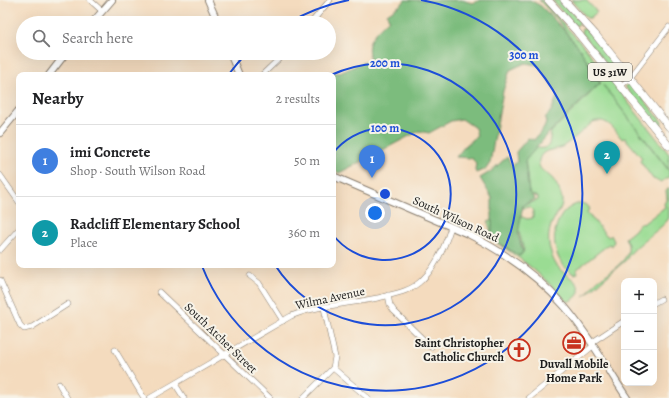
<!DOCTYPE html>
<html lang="en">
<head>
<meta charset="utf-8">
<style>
	:root { --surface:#fff; --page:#f2f2f2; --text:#202124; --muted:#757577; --line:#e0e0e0; --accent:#c8321e }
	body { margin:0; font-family:Alegreya,serif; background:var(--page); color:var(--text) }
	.controls { position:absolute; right:12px; bottom:12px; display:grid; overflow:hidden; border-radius:8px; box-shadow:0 4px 16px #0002 }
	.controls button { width:36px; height:36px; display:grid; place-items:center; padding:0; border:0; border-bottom:1px solid var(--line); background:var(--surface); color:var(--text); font:20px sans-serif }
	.you { position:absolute; left:375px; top:213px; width:14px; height:14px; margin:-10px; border:3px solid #fff; border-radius:50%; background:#1a73e8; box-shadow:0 0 0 6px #1a73e833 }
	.badge { display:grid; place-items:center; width:26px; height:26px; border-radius:50%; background:var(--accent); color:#fff; font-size:13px; font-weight:700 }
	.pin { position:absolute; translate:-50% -33px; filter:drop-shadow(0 1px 2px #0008) }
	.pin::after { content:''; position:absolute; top:21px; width:14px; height:12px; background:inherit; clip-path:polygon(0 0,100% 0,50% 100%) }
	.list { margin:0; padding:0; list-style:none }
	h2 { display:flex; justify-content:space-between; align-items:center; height:52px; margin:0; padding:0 16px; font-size:17px }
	h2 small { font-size:13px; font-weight:400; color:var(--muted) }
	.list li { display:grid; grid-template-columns:26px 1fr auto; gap:12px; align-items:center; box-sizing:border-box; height:72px; padding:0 16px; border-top:1px solid var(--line) }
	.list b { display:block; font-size:15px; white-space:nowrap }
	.list p { margin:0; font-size:13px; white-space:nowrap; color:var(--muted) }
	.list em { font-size:13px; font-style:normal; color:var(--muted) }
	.icon { flex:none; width:22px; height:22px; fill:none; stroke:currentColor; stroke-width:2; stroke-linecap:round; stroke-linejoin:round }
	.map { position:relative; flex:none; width:669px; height:398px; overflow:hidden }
	.search { position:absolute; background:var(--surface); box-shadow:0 4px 16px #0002; left:16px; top:16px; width:320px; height:44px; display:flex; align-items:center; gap:10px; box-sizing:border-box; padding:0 14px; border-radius:22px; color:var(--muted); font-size:15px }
	.panel { position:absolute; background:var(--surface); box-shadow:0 4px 16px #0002; left:16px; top:72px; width:320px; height:196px; border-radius:8px }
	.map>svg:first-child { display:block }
</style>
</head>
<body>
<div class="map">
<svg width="669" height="398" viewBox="0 0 669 398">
	<rect width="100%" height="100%" fill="#f7f3e8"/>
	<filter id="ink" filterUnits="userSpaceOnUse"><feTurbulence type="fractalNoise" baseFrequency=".025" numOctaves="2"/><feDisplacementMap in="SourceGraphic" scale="8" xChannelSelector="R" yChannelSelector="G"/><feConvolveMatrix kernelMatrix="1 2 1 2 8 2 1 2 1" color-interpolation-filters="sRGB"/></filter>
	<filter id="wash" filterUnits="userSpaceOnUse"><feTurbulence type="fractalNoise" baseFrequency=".012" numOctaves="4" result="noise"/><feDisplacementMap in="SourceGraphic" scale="16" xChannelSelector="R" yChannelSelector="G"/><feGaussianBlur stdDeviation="0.9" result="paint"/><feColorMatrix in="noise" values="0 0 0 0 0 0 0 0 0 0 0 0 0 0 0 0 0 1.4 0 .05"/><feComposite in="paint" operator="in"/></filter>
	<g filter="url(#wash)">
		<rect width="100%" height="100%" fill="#f4dbbe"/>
		<g fill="#9adc93" stroke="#5b7c58">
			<path d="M539,0H542L586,49L669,154V170L603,85L669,171V177L661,182L653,179L640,161L642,158L625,138L622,139C614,129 607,117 593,122C583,130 573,140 562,147C554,151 542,148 539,160C537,170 546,172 552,178C557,184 563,196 562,203C561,210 556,214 554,219C548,229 547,242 551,252C552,258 555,264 559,268C565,276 586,283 577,296C574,299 571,301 567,302C545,277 518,255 490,239V229L488,222L492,220V234L495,241L520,256L524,251L518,228L520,216L527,219L533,218V211L529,207L523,208L524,205L538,200V197L532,195L529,193L525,158L534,147C540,149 545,149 549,145L551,132L601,83C589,63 576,44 562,26C556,16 546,8 539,0Z"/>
			<path d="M552,0H561L580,22L579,24L575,26Z"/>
			<path d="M571,0H586L597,12L590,18H587Z"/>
			<path d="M582,29H586L625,77L623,79H619L581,32Z"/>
			<path d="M631,83L662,122L661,125L657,127L626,88V85Z"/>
			<path d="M669,188V218L666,222C658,231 629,250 627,259L584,296C589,292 592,286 596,282C609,271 638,258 625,238L635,230L640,223L643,224L665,207L664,204L667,198L666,191Z"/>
			<path d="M581,203L587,205L590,209L587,212L606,235L609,237L611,235L614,241L612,246L609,244L576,270L577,273L574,274C546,260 548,209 581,203Z"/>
		</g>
		<path fill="#7bbc7d" stroke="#4c6c4c" d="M405,0H462L472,3L481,0H530L541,6L563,29L580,49L600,83L549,133L525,161L529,193L535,199L523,205L518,234L523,252L519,256L495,240L492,234V198L480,178L490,172L507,157L512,166L517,162L516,152L528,138L534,140L544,128L546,123L545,118L551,111L558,94L538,65L525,63L510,70L503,91L490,163L486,169L476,173L475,170L476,163L471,158L456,157L465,146L477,136L475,128L462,119L451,121L429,133L419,131L339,173L333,169V75H321L327,72L340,73L370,59C364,40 376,32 389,19L387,14L402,4Z"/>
	</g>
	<g filter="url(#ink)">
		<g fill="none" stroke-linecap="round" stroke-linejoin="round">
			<g stroke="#887c6d" stroke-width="6">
				<g id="minor">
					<path d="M90,0L102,11"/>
					<path d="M311,23L330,0"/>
					<path d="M262,75L285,53"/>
					<path d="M621,86L630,78L669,27"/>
					<path d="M0,175L19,202"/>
					<path d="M0,250L19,229"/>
					<path d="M250,276L259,283L283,321"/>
					<path d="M0,280L20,325L24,329L32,327L68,304"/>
					<path d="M159,292L270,398"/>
					<path d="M388,295L390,305L394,311L431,347"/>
					<path d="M654,303L661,299"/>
					<path d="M115,350L144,398"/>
					<path d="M333,368L368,398"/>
					<path d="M59,384L67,398"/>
					<path d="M175,384L184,398"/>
					<path d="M150,398L291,316C321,304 355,304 386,296C399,293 412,290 422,280C437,266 445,246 451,227"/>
					<path d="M303,398L333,368L335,357L324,308"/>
					<path d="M529,398L593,346L594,341L624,321"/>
				</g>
			</g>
			<g stroke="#887c6d" stroke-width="8">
				<g id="major">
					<path d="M208,0L218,23"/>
					<path d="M92,23L112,0"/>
					<path d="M230,53L239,75"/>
					<path d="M49,75L66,53"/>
					<path d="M0,133L19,110"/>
					<path d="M333,176L468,234C504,252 539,277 565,307C589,335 607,368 627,398"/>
				</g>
			</g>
			<g stroke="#887c6d" stroke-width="8">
				<g id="highway">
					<path d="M548,0L577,32L669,146"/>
					<path d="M564,0L595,34L669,127"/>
				</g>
			</g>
			<use href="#minor" stroke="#fff" stroke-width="5"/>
			<use href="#major" stroke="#fff" stroke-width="6"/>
			<use href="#highway" stroke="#fff" stroke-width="7"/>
		</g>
	</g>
	<g fill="none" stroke="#1d4ed8" stroke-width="2">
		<path d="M333 153A66 66 0 1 1 333 235"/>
		<path d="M331 75A131 131 0 1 1 275 265"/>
		<path d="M229 74A197 197 0 0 1 247 53M288 23A197 197 0 0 1 349 0M421 0A197 197 0 1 1 202 266"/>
	</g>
	<defs>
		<g id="office-ring" transform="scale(1.15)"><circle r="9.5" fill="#f7f3e8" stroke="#c8321e" stroke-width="1.5"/><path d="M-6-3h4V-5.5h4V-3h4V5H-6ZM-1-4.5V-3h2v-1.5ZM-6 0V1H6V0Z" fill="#c8321e"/></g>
		<g id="church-ring" transform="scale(1.15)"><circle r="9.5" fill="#f7f3e8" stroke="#c8321e" stroke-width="1.5"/><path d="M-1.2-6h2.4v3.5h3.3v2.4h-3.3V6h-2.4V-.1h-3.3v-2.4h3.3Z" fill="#c8321e"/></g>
	</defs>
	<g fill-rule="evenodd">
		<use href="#office-ring" x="574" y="343"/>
		<use href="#church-ring" x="519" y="350"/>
	</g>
	<g text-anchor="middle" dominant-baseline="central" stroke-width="4" stroke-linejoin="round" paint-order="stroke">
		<rect fill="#f7f3e8" stroke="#5e5c59" stroke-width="1" x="588" y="63" width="44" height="18" rx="3"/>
		<g font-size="11" font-weight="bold" fill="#1c1c1c">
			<text x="610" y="72">US 31W</text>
		</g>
		<g font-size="12" fill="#1c1c1c" stroke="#f7f3e8">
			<text transform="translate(456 219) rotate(25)">South Wilson Road</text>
			<text transform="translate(330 298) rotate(-12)">Wilma Avenue</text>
			<text transform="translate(221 338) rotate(44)">South Atcher Street</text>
		</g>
		<g font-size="12" font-weight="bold" fill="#1c1c1c" stroke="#f7f3e8" text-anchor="end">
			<text x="504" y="343">Saint Christopher<tspan x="504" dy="14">Catholic Church</tspan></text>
			<text x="574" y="364" text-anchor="middle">Duvall Mobile<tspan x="574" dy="14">Home Park</tspan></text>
		</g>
	</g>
	<circle cx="385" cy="194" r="6" fill="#1d4ed8" stroke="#f7f3e8" stroke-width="2"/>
	<g font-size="12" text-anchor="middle" font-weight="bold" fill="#1d4ed8" stroke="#f7f3e8" stroke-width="4" stroke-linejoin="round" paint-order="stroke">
		<text x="524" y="59">300 m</text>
		<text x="385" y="67">200 m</text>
		<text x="385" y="132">100 m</text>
	</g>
</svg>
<div class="controls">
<button>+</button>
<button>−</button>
<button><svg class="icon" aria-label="layers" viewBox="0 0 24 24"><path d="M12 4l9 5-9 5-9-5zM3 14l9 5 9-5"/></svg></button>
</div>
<div class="you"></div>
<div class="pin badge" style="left:372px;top:178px;background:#3f7fe0">1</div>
<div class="pin badge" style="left:607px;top:174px;background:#0f9aa8">2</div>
<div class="search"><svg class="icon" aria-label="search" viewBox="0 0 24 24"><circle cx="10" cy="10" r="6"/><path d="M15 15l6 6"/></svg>Search here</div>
<section class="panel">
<h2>Nearby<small>2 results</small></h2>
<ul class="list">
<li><span class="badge" style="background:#3f7fe0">1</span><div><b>imi Concrete</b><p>Shop · South Wilson Road</p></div><em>50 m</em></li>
<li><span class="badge" style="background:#0f9aa8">2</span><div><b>Radcliff Elementary School</b><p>Place</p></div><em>360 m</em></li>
</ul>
</section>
</div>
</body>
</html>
